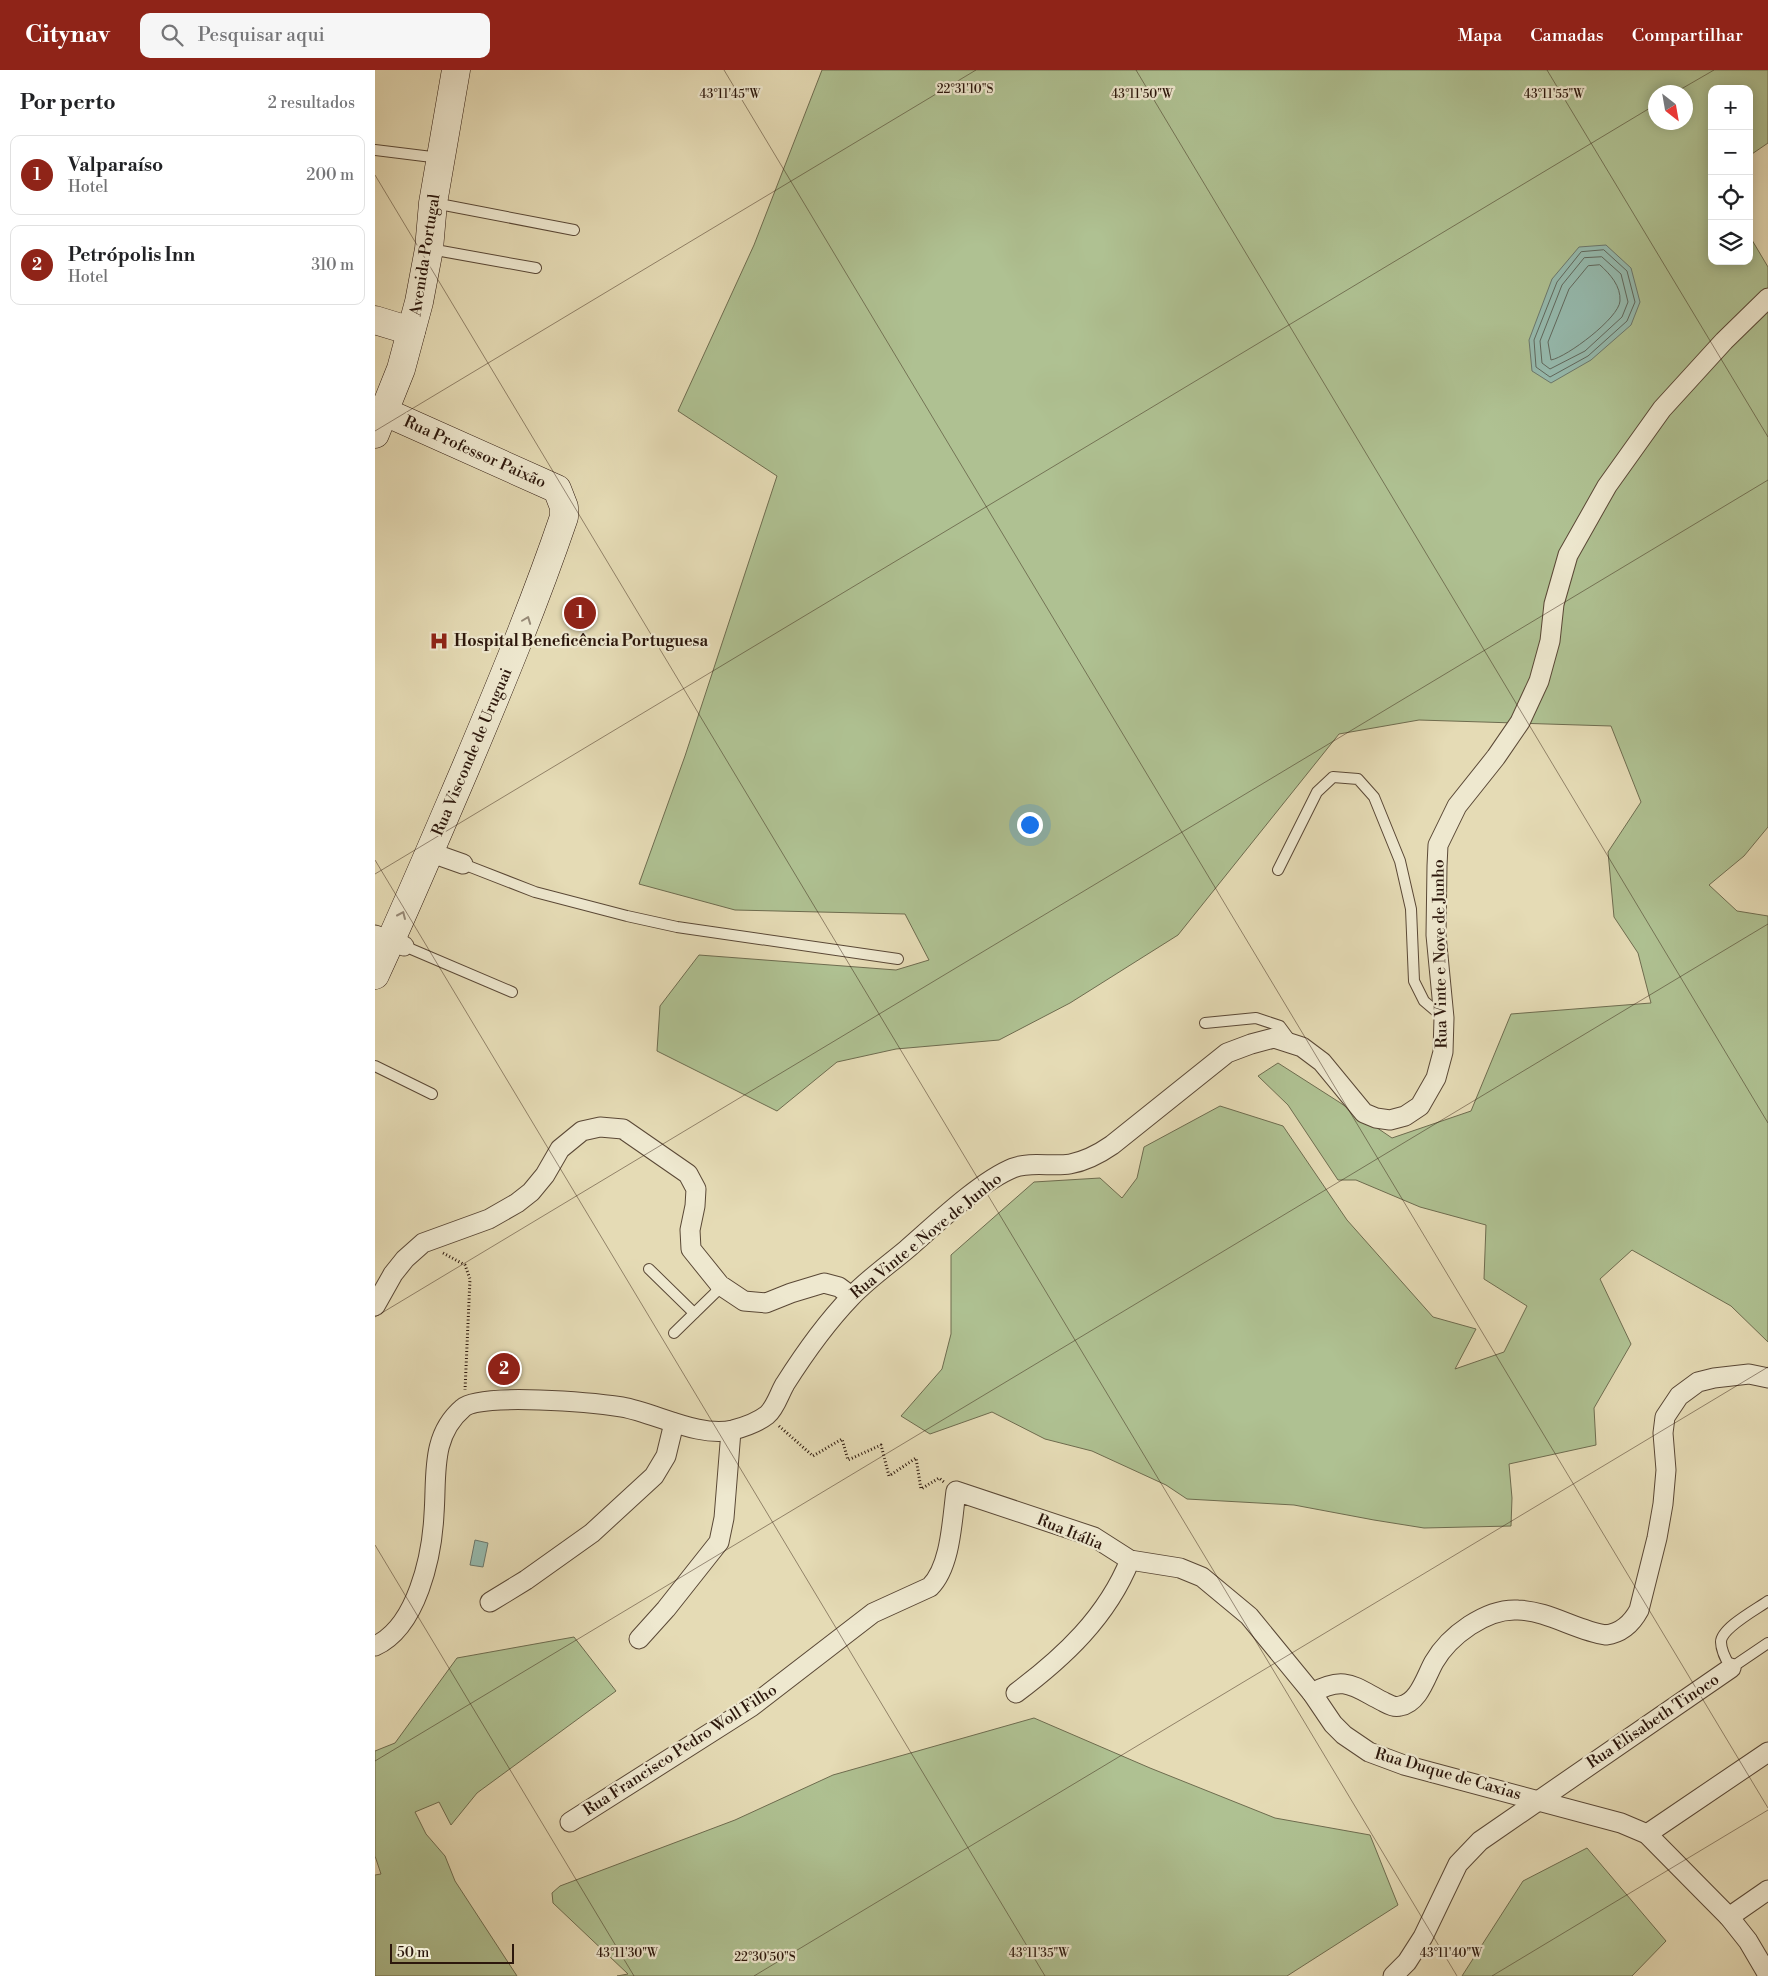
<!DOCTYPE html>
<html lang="pt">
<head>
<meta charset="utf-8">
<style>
	:root { --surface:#fff; --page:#f6f6f6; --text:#202124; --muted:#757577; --line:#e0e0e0; --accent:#8f2418 }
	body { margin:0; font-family:"Libre Bodoni",serif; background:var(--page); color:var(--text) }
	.controls { position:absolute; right:15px; top:15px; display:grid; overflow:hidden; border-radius:10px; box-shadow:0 2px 12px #0003 }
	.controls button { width:45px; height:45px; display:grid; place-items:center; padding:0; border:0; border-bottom:1px solid var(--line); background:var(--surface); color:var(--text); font:25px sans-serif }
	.compass { position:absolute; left:1273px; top:15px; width:45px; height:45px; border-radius:50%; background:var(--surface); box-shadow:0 2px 12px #0003; rotate:149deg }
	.scale { position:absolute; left:15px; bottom:12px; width:124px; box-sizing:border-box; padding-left:5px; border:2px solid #2c170c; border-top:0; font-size:14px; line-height:18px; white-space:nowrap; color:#2c170c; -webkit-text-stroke:4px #eee8cf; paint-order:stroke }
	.you { position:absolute; left:654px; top:754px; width:18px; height:18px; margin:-12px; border:4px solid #fff; border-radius:50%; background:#1a73e8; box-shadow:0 0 0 8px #1a73e833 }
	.badge { display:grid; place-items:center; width:32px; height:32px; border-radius:50%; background:var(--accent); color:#fff; font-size:16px; font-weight:700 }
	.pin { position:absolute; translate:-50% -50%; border:2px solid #fff; box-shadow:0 1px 5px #0006 }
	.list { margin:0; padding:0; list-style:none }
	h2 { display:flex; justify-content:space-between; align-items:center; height:65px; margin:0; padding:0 20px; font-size:21px }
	h2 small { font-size:16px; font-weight:400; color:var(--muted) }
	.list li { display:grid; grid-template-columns:32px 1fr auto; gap:15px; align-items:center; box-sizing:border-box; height:80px; margin:0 10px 10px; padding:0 10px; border:1px solid var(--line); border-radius:10px }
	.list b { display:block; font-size:19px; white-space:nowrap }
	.list p { margin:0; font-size:16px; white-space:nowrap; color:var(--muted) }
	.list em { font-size:16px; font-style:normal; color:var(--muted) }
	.icon { flex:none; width:28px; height:28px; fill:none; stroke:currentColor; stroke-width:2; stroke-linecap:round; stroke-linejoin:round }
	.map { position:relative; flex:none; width:1393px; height:1906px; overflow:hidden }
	header { display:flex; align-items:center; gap:30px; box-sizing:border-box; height:70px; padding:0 25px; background:var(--accent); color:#fff }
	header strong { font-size:24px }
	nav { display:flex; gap:28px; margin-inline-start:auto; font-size:18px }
	.search { width:350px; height:45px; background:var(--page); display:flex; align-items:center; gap:12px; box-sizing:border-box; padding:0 18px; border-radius:10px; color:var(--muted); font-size:19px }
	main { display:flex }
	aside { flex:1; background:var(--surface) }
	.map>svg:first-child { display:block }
</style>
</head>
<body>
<header>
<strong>Citynav</strong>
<div class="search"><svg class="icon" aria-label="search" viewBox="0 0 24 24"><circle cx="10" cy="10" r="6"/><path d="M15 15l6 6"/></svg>Pesquisar aqui</div>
<nav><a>Mapa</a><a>Camadas</a><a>Compartilhar</a></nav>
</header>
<main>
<aside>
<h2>Por perto<small>2 resultados</small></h2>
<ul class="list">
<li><span class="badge">1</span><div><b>Valparaíso</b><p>Hotel</p></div><em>200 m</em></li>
<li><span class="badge">2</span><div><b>Petrópolis Inn</b><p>Hotel</p></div><em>310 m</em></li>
</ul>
</aside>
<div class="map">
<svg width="1393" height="1906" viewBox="0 0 1393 1906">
	<rect width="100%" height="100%" fill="#e5dbb5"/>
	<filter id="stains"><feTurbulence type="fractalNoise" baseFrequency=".004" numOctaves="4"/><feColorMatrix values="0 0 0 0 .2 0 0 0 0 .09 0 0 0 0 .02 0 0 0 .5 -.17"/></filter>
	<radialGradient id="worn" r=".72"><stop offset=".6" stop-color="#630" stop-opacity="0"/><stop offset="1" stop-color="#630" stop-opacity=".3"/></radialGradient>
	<g fill="#afc192" stroke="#6e6c4f" fill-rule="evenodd">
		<path d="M447,0H1393V73L1374,86V19H1337V191H1374V165L1393,197V757L1369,786L1334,815L1362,841L1393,846V1272L1356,1236L1257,1180L1225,1209L1256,1274L1219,1338L1221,1375L1134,1394L1137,1428L1136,1456L1049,1458L999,1450L919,1435L812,1429L791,1415L717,1381L670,1369L617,1342L555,1364L526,1346L567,1299L576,1264V1185L659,1112L725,1108L747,1128L762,1108L769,1077L845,1036L908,1056L972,1150L1058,1247L1101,1259L1080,1299L1129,1282L1152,1236L1109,1209L1111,1155L1045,1137L981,1110H963L913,1035L883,1006L903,993L964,1032L1017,1068L1096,1041L1136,944L1276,933L1263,883L1239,847L1233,782L1266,732L1236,656L1044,650L964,664L803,865L695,933L624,970L521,979L462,992L402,1041L282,981L285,936L324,885L521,900L554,890L530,844L360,840L264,814L310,686L402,406L303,341L379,175ZM1280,22H1310V52H1280Z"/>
		<path d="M199,1567L241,1621L102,1723L76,1755L64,1732L40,1742L51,1764L70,1786L80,1811L142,1906H0V1805L6,1804L0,1786V1681L20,1673L82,1588Z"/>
		<path d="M659,1648L775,1698L900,1748L995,1765L1023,1835L912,1906H242L253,1904L178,1833L177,1823L185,1816L360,1750L458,1705Z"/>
		<path d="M1212,1778L1291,1871L1257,1906H1087L1148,1811Z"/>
	</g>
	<g fill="#96bbaf" stroke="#6c796e">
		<path d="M1231,175L1256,198L1265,232L1256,255L1216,290L1176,313L1157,301L1154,270L1177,209L1204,177Z"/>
		<path d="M100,1470L113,1473L108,1497L95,1495Z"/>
	</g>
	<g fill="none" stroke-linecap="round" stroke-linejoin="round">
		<g stroke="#61695e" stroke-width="1">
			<path d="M1229,180L1252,201L1260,232L1252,251L1213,286L1175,307L1161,297L1159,270L1182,212L1206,182Z"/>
			<path d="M1227,187L1246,204L1253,232L1247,247L1210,281L1175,299L1167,293L1165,271L1187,215L1209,188Z"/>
			<path d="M1225,195C1235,204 1246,216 1245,231C1244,248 1192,287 1176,290L1173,272L1194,219L1213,196Z"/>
		</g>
		<g stroke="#5a4836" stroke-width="12">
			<g id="lane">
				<path d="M0,80L65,88"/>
				<path d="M59,133L199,160"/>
				<path d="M55,179L161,198"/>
				<path d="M88,794L160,822L252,846L302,857L523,889"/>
				<path d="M903,800L942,722L958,707L983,709L999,727L1025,791L1036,839L1039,911L1049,931L1068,947"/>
				<path d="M29,876L137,922"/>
				<path d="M830,953L881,948L905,956L916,971"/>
				<path d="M0,996L57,1024"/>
				<path d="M274,1199L319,1243"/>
				<path d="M299,1263L340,1223L345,1215"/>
				<path d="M1393,1531C1382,1539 1346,1558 1346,1572C1346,1582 1352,1591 1356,1598L1393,1573"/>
			</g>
		</g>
		<g stroke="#5a4836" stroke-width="21">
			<g id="street">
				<path d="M54,782L88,794"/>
				<path d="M0,865L29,876"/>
				<path d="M0,1236L18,1204L30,1189L48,1173L114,1149L142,1133L156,1122L170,1105L185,1079L207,1061L225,1057L248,1059L313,1104L321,1119L320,1136L315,1160L316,1179L345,1215L369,1231L391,1233L416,1223L449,1213L464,1217L476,1226"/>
				<path d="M115,1532L151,1510L217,1463L279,1406L291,1386L299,1353"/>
				<path d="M264,1569L291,1539L344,1472L349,1448L356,1361"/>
				<path d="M0,1576C42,1557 57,1486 59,1444C62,1406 55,1366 88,1338C106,1322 221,1333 247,1337C281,1343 324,1368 358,1360C369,1357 383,1352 392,1345C401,1337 404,1324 410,1314C429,1284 451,1253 476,1227C492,1210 513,1195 531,1180C560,1155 604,1112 638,1098C656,1091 677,1097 695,1094C711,1091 724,1084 737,1075L852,983L876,974L899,968L927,977L947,992L989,1043L1001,1048L1015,1050L1030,1046L1045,1036L1061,1008L1068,982L1069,948L1061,865L1062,796L1063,775L1082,736L1121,687L1145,652L1164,611L1175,571L1179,534L1193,485L1232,416L1287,339L1349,271L1393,228"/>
				<path d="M641,1623C689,1587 732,1547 755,1490"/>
				<path d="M937,1623C969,1605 978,1616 1007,1631C1013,1634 1019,1638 1025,1636C1044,1633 1051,1606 1059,1592C1074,1566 1111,1538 1143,1540C1174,1541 1202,1561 1231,1565C1246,1563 1257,1553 1264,1540L1282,1468L1288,1434L1291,1400L1288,1363L1290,1347L1304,1326L1323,1312L1339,1308L1374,1304L1393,1308"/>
				<path d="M195,1752L376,1637L498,1543L555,1517C576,1496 577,1450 581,1421L719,1467L755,1490L805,1498L827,1507L874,1546L937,1623L958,1654L969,1665L994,1682L1029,1695L1246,1753L1272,1764L1354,1847L1373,1871L1393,1905"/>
				<path d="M1272,1764L1393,1682"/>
				<path d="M1354,1847L1393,1820"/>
				<path d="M1018,1906L1032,1892L1048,1867L1083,1794L1105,1771L1356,1598"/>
			</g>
		</g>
		<g stroke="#2c170c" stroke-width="29">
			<g id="secondary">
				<path d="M0,250L36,261"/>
				<path d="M0,364L26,299L44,232L54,179L58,133L81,0"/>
				<path d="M0,905C32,836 61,767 91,697C126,614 160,532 189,447V437L182,419L10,342"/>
			</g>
		</g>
		<g stroke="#2c170c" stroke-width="3" stroke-dasharray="1 2.5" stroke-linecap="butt">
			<path d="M68,1183L90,1195L95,1209L90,1320"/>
			<path d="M404,1356L438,1386L467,1369L473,1390L506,1375L514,1406L541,1388L546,1419L564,1408L569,1412"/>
		</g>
		<use href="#lane" stroke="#eee8cf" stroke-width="10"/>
		<use href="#street" stroke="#eee8cf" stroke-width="19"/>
		<use href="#secondary" stroke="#eee8cf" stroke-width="28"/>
	</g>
	<defs><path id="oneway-chevron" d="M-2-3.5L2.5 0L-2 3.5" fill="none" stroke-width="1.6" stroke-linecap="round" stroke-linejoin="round" transform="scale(1.25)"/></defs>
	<g stroke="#978a77">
		<use href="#oneway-chevron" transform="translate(152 550) rotate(-69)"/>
		<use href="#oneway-chevron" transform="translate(27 845) rotate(-66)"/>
	</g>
	<path fill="none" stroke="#2c170c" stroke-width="1" stroke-opacity="0.45" d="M349,0L1393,1738M761,0L1393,1053M1172,0L1393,367M1301,22L1339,0M0,105L1082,1906M0,361L601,0M0,790L670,1906M0,804L1280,35M0,1247L1393,410M0,1475L259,1906M0,1691L1393,854M379,1906L1393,1297M1117,1906L1393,1740"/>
	<defs>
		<g id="hospital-bare" transform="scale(1.5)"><path d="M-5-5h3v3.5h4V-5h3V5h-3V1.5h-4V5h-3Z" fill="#8f2418" stroke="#eee8cf" stroke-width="2.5" paint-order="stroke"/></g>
	</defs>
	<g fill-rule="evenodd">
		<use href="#hospital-bare" x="64" y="571"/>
	</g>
	<g text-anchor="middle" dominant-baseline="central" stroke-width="4.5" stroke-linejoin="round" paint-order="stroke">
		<g font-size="16" fill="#2c170c" stroke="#eee8cf">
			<text transform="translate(50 185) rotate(-81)">Avenida Portugal</text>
			<text transform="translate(100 382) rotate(24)">Rua Professor Paixão</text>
			<text transform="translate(97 682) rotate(-67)">Rua Visconde de Uruguai</text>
			<text transform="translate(1065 884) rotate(-91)">Rua Vinte e Nove de Junho</text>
			<text transform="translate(551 1166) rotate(-39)">Rua Vinte e Nove de Junho</text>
			<text transform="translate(695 1462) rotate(22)">Rua Itália</text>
			<text transform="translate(1278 1651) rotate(-34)">Rua Elisabeth Tinoco</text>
			<text transform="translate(305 1680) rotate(-33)">Rua Francisco Pedro Woll Filho</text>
			<text transform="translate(1073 1704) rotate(16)">Rua Duque de Caxias</text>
		</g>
		<g font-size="16" font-weight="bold" fill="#2c170c" stroke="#eee8cf" text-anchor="start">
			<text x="79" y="571">Hospital Beneficência Portuguesa</text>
		</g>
	</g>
	<g font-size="12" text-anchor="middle" fill="#2c170c" stroke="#eee8cf" stroke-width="4.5" stroke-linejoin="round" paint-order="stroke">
		<text x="590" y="23">22°31'10"S</text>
		<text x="355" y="28">43°11'45"W</text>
		<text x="767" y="28">43°11'50"W</text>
		<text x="1179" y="28">43°11'55"W</text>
		<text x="252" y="1887">43°11'30"W</text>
		<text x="664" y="1887">43°11'35"W</text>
		<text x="1076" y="1887">43°11'40"W</text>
		<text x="390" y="1891">22°30'50"S</text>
	</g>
	<rect width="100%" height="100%" filter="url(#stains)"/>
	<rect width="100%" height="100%" fill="url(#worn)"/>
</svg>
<div class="controls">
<button>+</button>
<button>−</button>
<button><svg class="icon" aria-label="locate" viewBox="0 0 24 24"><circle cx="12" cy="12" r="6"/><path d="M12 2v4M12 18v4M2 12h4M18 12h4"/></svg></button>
<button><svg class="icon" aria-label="layers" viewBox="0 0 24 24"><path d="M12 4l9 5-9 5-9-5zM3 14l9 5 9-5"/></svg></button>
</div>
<svg class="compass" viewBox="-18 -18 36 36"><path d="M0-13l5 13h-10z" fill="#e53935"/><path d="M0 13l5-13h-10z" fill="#757577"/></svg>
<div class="scale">50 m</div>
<div class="you"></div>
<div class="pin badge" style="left:205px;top:543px">1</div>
<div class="pin badge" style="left:129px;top:1299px">2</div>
</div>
</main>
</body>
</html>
